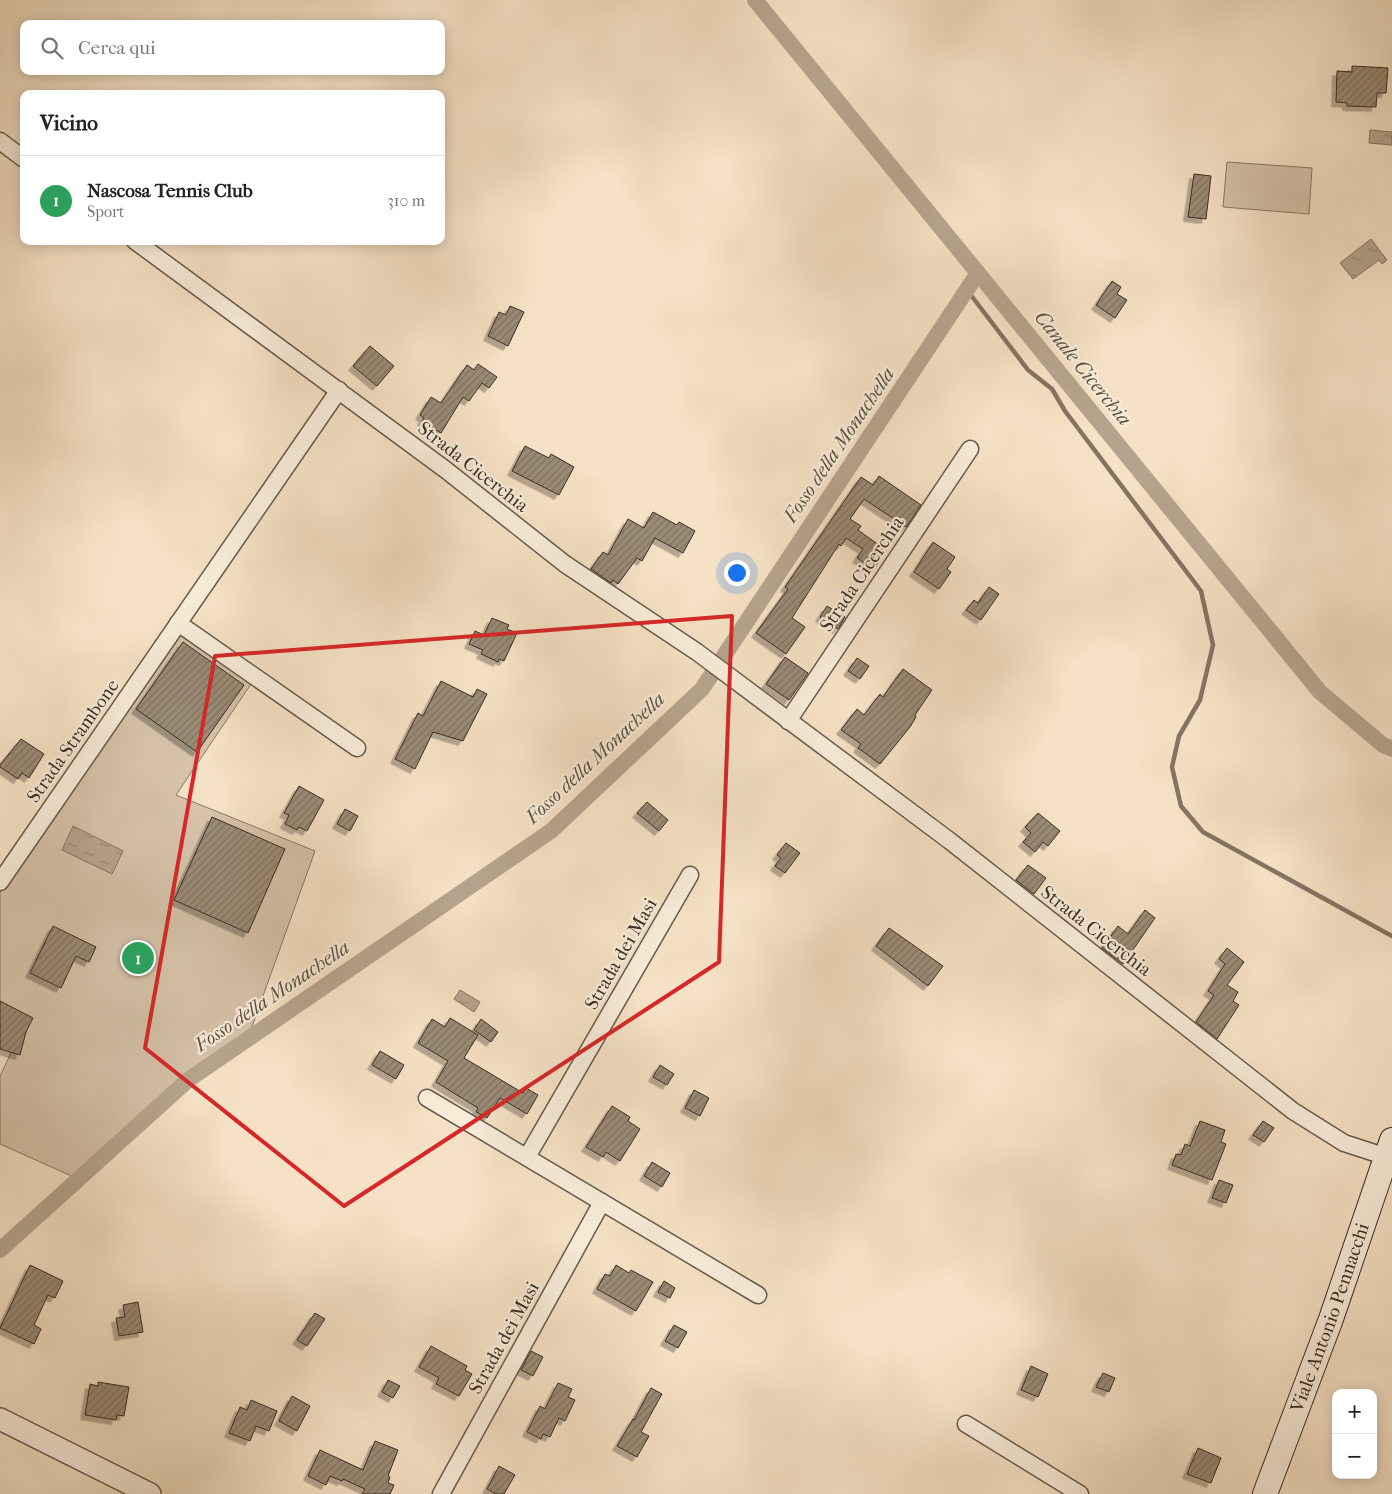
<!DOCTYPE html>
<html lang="it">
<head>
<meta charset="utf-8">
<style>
	:root { --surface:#fff; --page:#f2f2f2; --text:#222; --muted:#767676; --line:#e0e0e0; --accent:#8f2418 }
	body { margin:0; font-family:"IM FELL French Canon",serif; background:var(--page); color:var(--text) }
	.controls { position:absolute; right:15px; bottom:15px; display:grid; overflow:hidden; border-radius:10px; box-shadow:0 2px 12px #0003 }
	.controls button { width:45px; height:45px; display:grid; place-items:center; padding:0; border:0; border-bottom:1px solid var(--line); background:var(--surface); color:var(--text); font:25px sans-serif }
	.you { position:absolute; left:736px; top:572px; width:18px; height:18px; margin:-12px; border:4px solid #fff; border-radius:50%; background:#1a73e8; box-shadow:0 0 0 8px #1a73e833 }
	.badge { display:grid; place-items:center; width:32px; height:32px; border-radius:50%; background:var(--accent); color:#fff; font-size:16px; font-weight:700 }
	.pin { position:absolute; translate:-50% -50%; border:2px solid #fff; box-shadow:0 1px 5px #0006 }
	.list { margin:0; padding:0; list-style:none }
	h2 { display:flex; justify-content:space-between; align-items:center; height:65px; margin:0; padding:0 20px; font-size:21px }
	h2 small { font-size:16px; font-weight:400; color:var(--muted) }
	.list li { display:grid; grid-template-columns:32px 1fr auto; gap:15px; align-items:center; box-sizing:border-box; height:90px; padding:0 20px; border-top:1px solid var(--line) }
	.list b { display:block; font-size:19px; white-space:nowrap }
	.list p { margin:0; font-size:16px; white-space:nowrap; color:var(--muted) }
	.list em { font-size:16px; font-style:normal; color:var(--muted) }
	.icon { flex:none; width:28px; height:28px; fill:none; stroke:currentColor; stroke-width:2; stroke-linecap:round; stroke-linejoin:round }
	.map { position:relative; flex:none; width:1392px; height:1494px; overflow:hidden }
	.search { position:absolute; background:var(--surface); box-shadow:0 2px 12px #0003; left:20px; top:20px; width:425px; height:55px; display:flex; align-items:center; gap:12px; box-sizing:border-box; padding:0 18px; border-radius:10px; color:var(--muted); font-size:19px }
	.panel { position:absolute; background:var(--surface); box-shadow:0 2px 12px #0003; left:20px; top:90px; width:425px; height:155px; border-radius:10px }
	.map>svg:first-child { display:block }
</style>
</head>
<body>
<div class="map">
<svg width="1392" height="1494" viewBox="0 0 1392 1494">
	<defs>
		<pattern id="water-ripples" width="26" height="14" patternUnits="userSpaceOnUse" patternTransform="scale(1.25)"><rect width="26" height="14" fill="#b5a48d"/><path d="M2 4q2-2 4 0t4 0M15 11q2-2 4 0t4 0" fill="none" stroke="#948673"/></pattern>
		<pattern id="building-hatch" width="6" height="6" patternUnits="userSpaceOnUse" patternTransform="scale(1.25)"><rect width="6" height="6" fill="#9a8b76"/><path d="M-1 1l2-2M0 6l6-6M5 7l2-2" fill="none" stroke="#7f7260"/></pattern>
		<filter id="shadow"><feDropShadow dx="-4.5" dy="4.5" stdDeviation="0" flood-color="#0004"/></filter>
	</defs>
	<rect width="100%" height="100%" fill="#f5e1c5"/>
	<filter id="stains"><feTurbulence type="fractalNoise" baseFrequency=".004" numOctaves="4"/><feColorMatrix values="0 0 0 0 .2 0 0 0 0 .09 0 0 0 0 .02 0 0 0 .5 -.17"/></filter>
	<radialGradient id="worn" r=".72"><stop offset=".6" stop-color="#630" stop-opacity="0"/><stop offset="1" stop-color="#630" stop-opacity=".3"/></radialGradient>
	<g fill="#d5c2a9" stroke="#867865">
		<path d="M1227,162L1312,168L1309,214L1223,207Z"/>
		<path d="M179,633L251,684L176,795L315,851L249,1035L186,1078L76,1178L0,1144V1076L20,1034L0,1024V892Z"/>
	</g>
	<g fill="url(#water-ripples)" stroke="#837462">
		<path d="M1370,130L1392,132V145L1369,143Z"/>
		<path d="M1371,239L1387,260L1382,264L1379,260L1353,279L1340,263Z"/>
		<path d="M73,826L123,851L112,874L62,850Z"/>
		<path d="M460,990L480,1002L474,1012L454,999Z"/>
	</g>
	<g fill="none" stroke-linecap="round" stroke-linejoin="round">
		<path stroke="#837462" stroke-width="4.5" d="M967,290L1028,370L1052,389L1065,411L1201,591L1213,645L1200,700L1179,736L1172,767L1181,806L1203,832L1392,936"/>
		<g stroke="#b5a48d" stroke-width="16">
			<path d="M755,0L1320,692L1383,745L1392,749"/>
			<path d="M0,1250L188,1080L551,831L702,689L978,273"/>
		</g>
	</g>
	<g fill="url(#building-hatch)" stroke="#382d21" filter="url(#shadow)">
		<path d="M1352,66L1388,68L1386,93H1377L1376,107L1347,106V103L1336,102L1337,71L1352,72Z"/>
		<path d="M1194,174L1211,176L1206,219L1188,217Z"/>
		<path d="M1112,281L1121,287L1117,294L1127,300L1115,318L1096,305Z"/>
		<path d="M510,306L524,312L508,346L488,336L499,312L506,315Z"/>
		<path d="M370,346L394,366L377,386L353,366Z"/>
		<path d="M478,364L497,377L489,388L482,383L469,401L463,397L441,433L422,421L424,418L420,415L431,397L441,403L467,365L474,370Z"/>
		<path d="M525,446L549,458L551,454L574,467L559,495L512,471Z"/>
		<path d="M879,476L921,505L906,527L864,499L850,519L861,526L858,530L883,548L877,555L881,558L874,569L857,558L863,549L846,538L841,546L839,544L792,618L805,627L786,654L756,633L788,589L785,587L861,477L873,485Z"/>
		<path d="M653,512L677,525L679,522L695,531L683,553L655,538L642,561L637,558L618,584L613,580L611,583L591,569L603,552L608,555L628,519L644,528Z"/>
		<path d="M933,542L955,557L947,569L951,572L939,589L914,572Z"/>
		<path d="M989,587L999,594L981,620L966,610L974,600L978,603Z"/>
		<path d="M827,606L845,617L838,629L820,617Z"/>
		<path d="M492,618L509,625L507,629L517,633L504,661L499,659L498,662L481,654L483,650L469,644L475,631L484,635Z"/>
		<path d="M183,642L244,685L197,752L136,709Z"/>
		<path d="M785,657L808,673L789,700L766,684Z"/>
		<path d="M857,658L869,666L860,679L848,671Z"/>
		<path d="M903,669L932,690L915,715L916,717L910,727L880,764L858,748L861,744L841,730L857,709L864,715L880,694L883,697Z"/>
		<path d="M441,681L473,697L477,689L487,694L463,741L433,732L415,769L395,759L418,713L423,716Z"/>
		<path d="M21,739L44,754L29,778L22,773L18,779L0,767V765Z"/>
		<path d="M299,786L324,800L307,831L299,827L297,830L285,824L289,815L284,813Z"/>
		<path d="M647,802L668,820L659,831L637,813Z"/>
		<path d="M345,809L358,816L350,831L337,824Z"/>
		<path d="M1038,813L1060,831L1048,846L1043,842L1035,852L1023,842L1031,833L1025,827Z"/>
		<path d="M212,817L285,849L248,933L174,900Z"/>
		<path d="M786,843L800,853L785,873L775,866L781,858L777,855Z"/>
		<path d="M1028,865L1046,878L1034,894L1016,880Z"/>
		<path d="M1145,910L1155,918L1123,964L1102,948L1118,926L1128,934Z"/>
		<path d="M53,926L96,947L89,962L76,956L61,988L30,973Z"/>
		<path d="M889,928L943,966L928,986L876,946Z"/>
		<path d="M1227,948L1244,962L1227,985L1238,992L1233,1001L1239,1005L1217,1039L1196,1022L1214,995L1208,991L1225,964L1219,959Z"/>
		<path d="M0,1001L33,1018L26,1032L20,1055L0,1049Z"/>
		<path d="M450,1018L478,1035L464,1058L523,1093L526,1088L538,1095L527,1114L500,1098L487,1118L476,1112L478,1108L436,1082L448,1061L418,1043L432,1019L445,1027Z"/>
		<path d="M481,1019L498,1032L491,1042L474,1030Z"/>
		<path d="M380,1051L404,1065L396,1079L372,1065Z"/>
		<path d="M660,1065L674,1074L667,1085L653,1077Z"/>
		<path d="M694,1090L709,1098L700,1116L685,1108Z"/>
		<path d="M612,1106L630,1117L628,1121L640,1129L620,1161L606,1152L603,1157L586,1147Z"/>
		<path d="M1200,1121L1225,1130L1221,1142L1226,1144L1212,1180L1172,1165L1176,1154L1181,1155L1185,1144L1190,1146Z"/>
		<path d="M1263,1121L1274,1128L1264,1142L1253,1135Z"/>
		<path d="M652,1162L670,1173L662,1187L644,1176Z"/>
		<path d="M1219,1180L1233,1185L1226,1203L1212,1198Z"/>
		<path d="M30,1265L63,1281L55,1298L48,1295L34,1325L41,1329L34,1344L0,1328Z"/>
		<path d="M616,1265L629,1273L631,1270L653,1282L636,1311L597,1289L605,1274L610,1276Z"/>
		<path d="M664,1281L675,1288L670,1298L658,1292Z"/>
		<path d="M138,1302L143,1332L119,1336L116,1318L125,1317L123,1305Z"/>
		<path d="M315,1313L325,1319L307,1346L297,1340Z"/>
		<path d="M674,1325L687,1332L678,1348L665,1341Z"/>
		<path d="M431,1346L467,1366L465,1370L472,1374L459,1396L436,1384L439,1378L419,1367Z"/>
		<path d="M531,1351L543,1357L533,1376L521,1370Z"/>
		<path d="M1031,1366L1048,1374L1038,1397L1021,1390Z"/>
		<path d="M1103,1373L1115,1378L1109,1392L1096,1387Z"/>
		<path d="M388,1380L400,1386L393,1398L382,1392Z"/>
		<path d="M98,1382L129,1387L124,1416L117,1415L116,1420L85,1415L90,1384L98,1386Z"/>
		<path d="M558,1383L572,1389L568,1397L575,1400L565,1421L559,1418L550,1437L543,1434L541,1439L527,1432L540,1406L545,1409Z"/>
		<path d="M651,1388L662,1394L641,1432L649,1436L637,1457L617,1446L633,1419L634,1420Z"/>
		<path d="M292,1396L310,1406L297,1431L279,1421Z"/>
		<path d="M251,1400L277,1411L269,1431L256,1426L250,1441L229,1433L240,1407L247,1410Z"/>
		<path d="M375,1441L398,1450L388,1476L390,1477L388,1483L394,1485L390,1494H362L365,1489L343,1479L342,1481L330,1476L326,1485L308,1476L320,1450L363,1470Z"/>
		<path d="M1198,1448L1221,1458L1211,1483L1187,1474Z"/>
		<path d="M499,1466L515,1475L504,1494H496L487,1489Z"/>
	</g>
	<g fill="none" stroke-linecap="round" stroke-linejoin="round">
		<g stroke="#675a4a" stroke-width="19">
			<g id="minor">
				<path d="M0,141L24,159"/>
				<path d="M135,241L446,470L565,564L697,652L950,841L1293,1111L1344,1143L1387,1157"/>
				<path d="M178,623L357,748"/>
				<path d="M788,721L970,449"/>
				<path d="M0,882L339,390"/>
				<path d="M427,1098L758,1295"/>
				<path d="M527,1157L690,875"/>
				<path d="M966,1424L1080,1494"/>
				<path d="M441,1494L602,1202"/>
			</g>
		</g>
		<g stroke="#675a4a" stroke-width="24">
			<path id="tertiary" d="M0,1419L150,1494"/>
		</g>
		<g stroke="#382d21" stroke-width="26">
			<g id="secondary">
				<path id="s1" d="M1265,1494L1331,1319L1392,1140"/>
			</g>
		</g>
		<use href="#minor" stroke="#f8ecd9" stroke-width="16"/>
		<use href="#tertiary" stroke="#f8ecd9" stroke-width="21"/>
		<use href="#secondary" stroke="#f8ecd9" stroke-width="24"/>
	</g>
	<path fill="none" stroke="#d62828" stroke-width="4" stroke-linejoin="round" d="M732,616L719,962L344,1206L145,1048L215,656Z"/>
	<g text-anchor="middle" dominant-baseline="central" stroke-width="4.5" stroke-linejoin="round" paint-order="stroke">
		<g font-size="19" fill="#382d21" stroke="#f8ecd9">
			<text transform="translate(473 467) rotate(38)">Strada Cicerchia</text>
			<text transform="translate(862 574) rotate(-56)">Strada Cicerchia</text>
			<text transform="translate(73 741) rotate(-55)">Strada Strambone</text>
			<text transform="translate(1096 931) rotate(38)">Strada Cicerchia</text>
			<text transform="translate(621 954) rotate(-60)">Strada dei Masi</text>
			<text stroke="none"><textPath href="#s1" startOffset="188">Viale Antonio Pennacchi</textPath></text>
			<text transform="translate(504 1338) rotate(-61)">Strada dei Masi</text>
		</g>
		<g font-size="20" font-style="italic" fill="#5e5141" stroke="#f8ecd9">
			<text transform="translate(1083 368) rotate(51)">Canale Cicerchia</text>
			<text transform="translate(839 445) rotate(-56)">Fosso della Monachella</text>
			<text transform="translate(595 758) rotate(-43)">Fosso della Monachella</text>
			<text transform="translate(272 996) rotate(-34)">Fosso della Monachella</text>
		</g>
	</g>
	<rect width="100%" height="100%" filter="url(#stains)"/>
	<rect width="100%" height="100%" fill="url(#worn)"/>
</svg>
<div class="controls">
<button>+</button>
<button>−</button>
</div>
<div class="you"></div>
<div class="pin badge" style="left:138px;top:958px;background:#2e9e5b">1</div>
<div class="search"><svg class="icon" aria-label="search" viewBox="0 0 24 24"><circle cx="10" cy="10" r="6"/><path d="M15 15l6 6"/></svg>Cerca qui</div>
<section class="panel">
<h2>Vicino<small></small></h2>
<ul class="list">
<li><span class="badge" style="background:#2e9e5b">1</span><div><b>Nascosa Tennis Club</b><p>Sport</p></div><em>310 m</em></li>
</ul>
</section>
</div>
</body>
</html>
